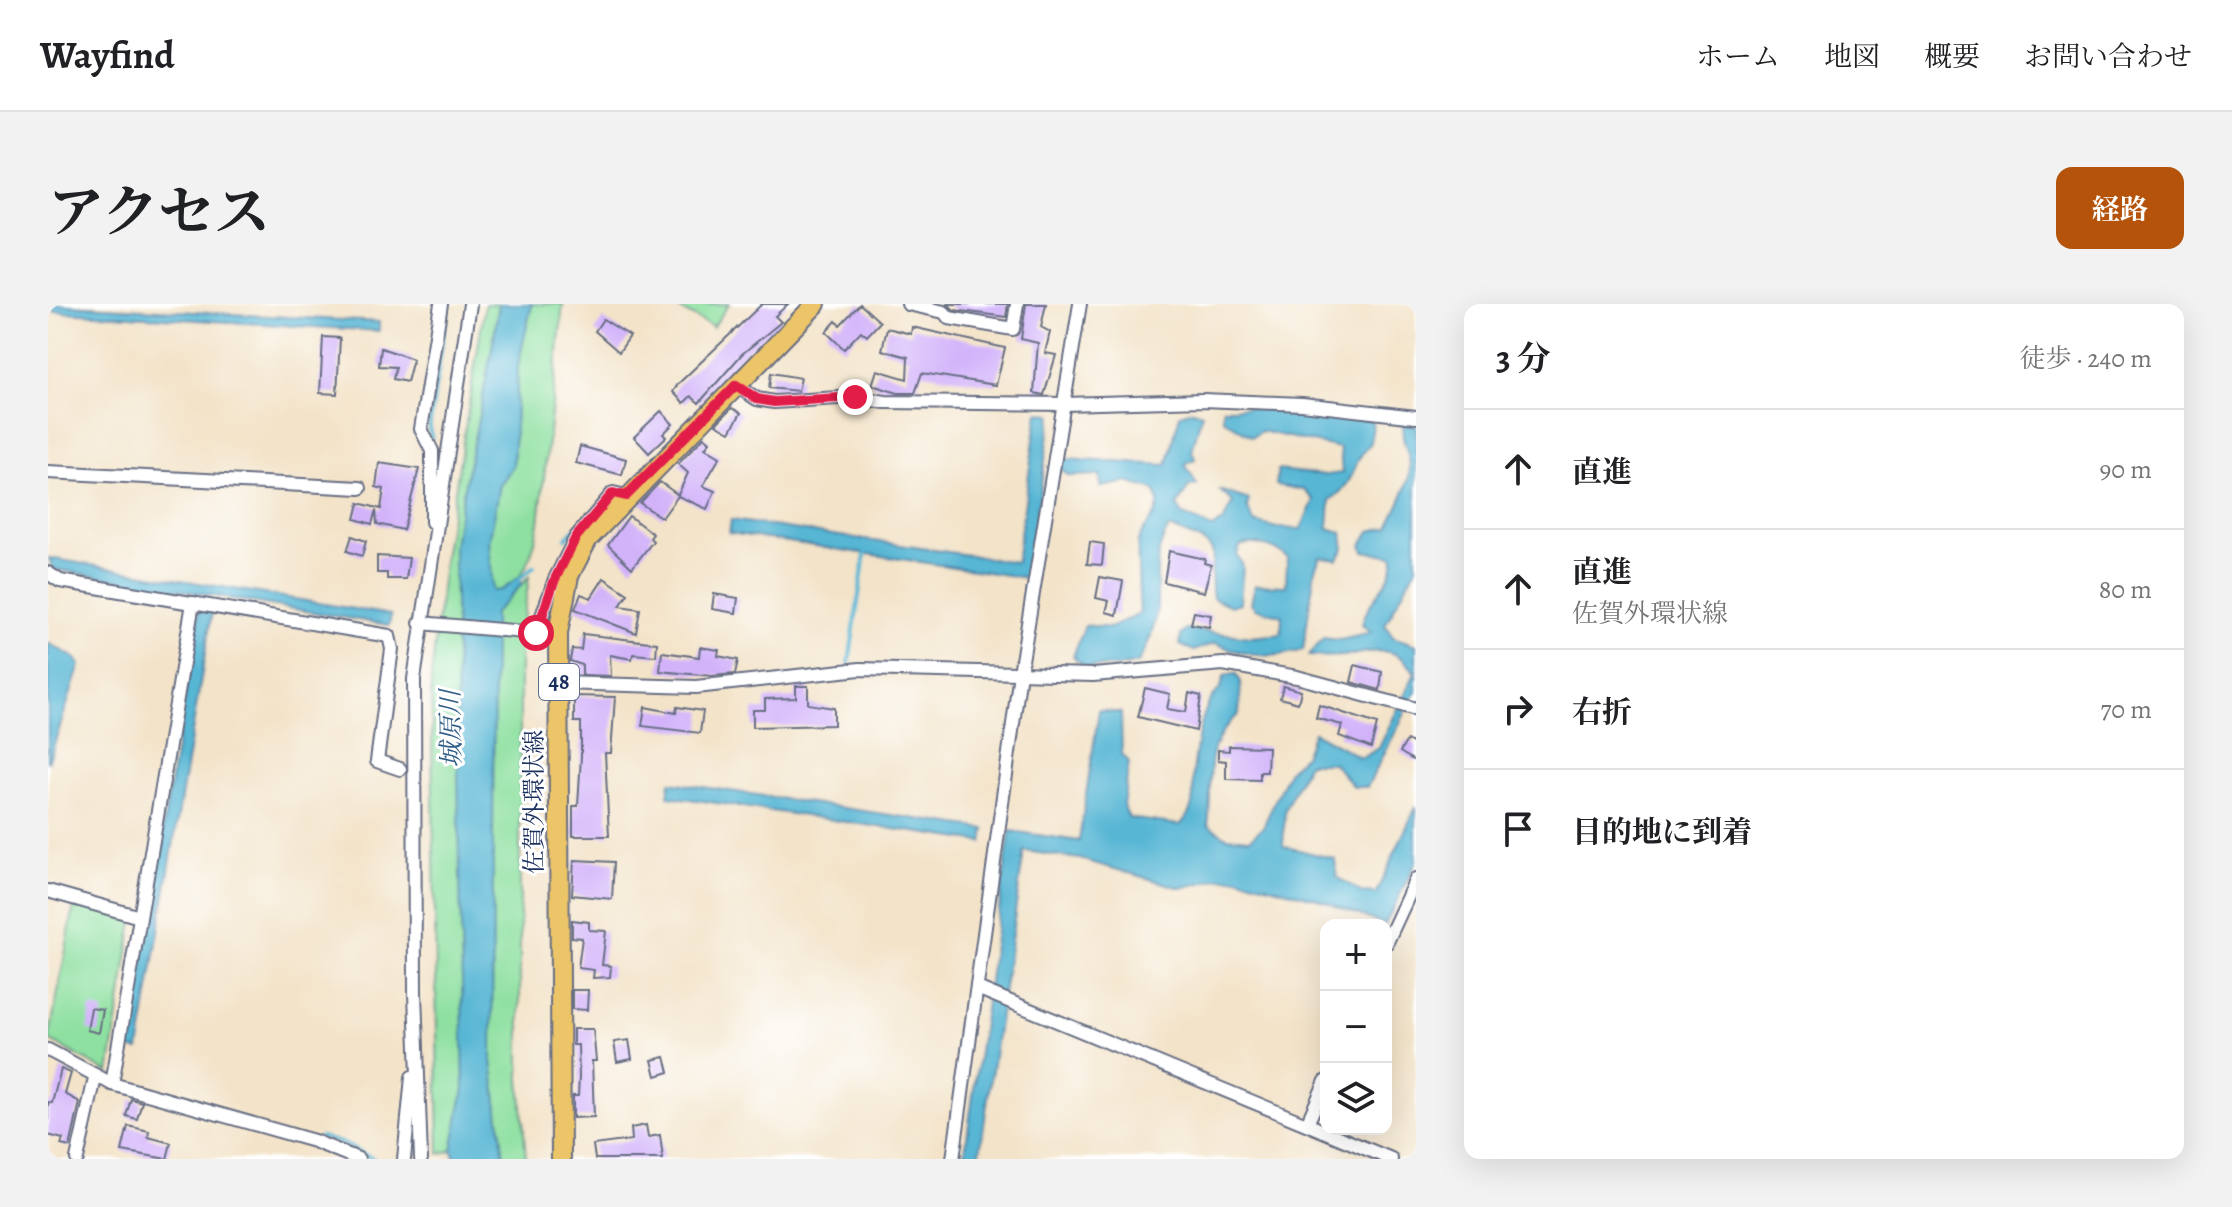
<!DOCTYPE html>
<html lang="ja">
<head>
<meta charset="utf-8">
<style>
	:root { --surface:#fff; --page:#f2f2f2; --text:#202124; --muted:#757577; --line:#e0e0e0; --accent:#b45309 }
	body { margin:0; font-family:Alegreya,"Noto Serif JP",serif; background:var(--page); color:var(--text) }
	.controls { position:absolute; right:24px; bottom:24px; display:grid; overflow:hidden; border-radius:16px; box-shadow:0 8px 32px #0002 }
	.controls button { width:72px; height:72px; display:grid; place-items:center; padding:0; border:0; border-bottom:2px solid var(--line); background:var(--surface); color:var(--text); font:40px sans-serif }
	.stop { position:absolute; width:24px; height:24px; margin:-18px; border:6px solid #e11d48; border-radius:50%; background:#fff }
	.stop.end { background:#e11d48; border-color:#fff; box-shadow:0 2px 8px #0008 }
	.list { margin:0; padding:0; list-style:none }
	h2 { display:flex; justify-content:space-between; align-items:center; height:104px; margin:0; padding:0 32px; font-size:34px }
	h2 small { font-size:26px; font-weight:400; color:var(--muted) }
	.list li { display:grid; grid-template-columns:52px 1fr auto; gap:24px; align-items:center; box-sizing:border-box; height:120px; padding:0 32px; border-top:2px solid var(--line) }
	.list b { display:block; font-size:30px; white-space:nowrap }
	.list p { margin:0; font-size:26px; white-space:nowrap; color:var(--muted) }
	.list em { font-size:26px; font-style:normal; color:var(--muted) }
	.icon { flex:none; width:44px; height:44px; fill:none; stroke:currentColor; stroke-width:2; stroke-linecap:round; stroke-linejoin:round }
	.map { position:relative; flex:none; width:1368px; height:855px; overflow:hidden; border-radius:16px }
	header { display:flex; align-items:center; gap:48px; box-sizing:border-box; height:112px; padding:0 40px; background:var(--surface); border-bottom:2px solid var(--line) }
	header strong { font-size:38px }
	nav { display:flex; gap:44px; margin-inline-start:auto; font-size:28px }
	.intro { display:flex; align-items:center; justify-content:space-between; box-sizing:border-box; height:192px; padding:0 48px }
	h1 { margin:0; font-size:56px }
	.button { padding:20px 36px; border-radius:16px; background:var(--accent); color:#fff; font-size:28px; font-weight:700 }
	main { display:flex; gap:48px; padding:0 48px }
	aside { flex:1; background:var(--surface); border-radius:16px; box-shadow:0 8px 32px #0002 }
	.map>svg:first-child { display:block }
</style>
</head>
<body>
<header>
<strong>Wayfind</strong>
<nav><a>ホーム</a><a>地図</a><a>概要</a><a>お問い合わせ</a></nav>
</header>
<div class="intro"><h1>アクセス</h1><a class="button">経路</a></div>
<main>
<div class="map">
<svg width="1368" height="855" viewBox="0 0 1368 855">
	<rect width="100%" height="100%" fill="#fff"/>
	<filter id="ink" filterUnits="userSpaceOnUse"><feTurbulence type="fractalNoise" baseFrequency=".0125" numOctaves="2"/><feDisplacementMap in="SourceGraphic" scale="16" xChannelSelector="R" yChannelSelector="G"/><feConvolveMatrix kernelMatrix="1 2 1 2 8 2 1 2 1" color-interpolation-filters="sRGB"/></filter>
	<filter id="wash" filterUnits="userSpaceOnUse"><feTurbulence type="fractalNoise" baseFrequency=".006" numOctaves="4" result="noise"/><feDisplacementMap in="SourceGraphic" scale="32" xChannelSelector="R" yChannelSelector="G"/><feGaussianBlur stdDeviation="1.8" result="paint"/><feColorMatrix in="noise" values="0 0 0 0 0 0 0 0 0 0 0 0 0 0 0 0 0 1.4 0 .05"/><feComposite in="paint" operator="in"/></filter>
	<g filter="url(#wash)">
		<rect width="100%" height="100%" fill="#f3e3c8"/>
		<g fill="#8ee0a0" stroke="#54887f" stroke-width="2">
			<path d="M437,0H451C440,82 418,161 406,242L416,785L404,846L391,850L383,375L397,249Z"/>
			<path d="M484,0H515L491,219C486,246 477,283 445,288L441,238L452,181L465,162L470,61Z"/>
			<path d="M622,0H681L665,23Z"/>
			<path d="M481,273L472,338V775L478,855H456L444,757L446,309Z"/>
			<path d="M27,597L85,616L61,769L1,736Z"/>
		</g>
		<g fill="#56b6d4" stroke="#387299" stroke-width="2">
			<path d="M0,0L331,18V27L0,7Z"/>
			<path d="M451,0H484L470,61L465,162L452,181L441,238L445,287L454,286L468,275L474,280L446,309L444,757L456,855H407L404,846L416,785L406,242C418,161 440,82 451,0Z"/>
			<path d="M1242,103L1325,117L1323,139C1302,158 1311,177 1282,196L1280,224L1294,228L1296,244L1290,255L1272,253L1267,265L1255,346C1224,355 1197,353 1168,339L1146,347L1132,341L1133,331L1139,325L1203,333L1233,330L1234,312L1207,304L1203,299L1207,281L1238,282L1239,253C1229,244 1204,236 1192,242L1189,251L1195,262L1192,299L1183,302L1165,294C1157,244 1186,246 1121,224C1104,249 1110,278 1109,305C1107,326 1100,342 1090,359L1070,363H1037L1025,352L1037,321L1062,324L1092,309C1091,300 1089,242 1090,238C1097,216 1118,211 1107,186L1079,178L1053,183L1052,171L1021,172L1013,165L1017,155L1119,161L1132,110L1144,106L1154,109L1144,147L1147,155L1137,160L1149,181L1141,182L1129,202L1135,211L1164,224L1175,218L1185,198L1171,186L1201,196L1199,203L1206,218L1229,224L1253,225L1266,196L1256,186L1228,181L1230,166L1278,171L1294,169L1292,144L1213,127L1204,133L1175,115V104Z"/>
			<path d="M990,108L1004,110L979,274L681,229L683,216L968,258Z"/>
			<path d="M1356,120L1368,122V263L1337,321L1345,333L1368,341V388L1319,483H1306L1285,459H1260L1237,505L1235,542L1287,555L1289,573L1313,588L1328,589L1368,503V558L1337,621L1270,595L1192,574H1172L1133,584L1032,555L976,547L931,855H916L962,527L1031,537L1051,406L1073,409L1074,450L1081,458L1075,502L1081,514L1132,521C1151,503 1143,483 1146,461C1148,444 1153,414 1161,399C1168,387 1174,387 1176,372L1188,369L1193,378L1191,410C1150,444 1167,475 1160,521L1179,533L1202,535L1215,523L1241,466L1256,452L1266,428L1313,454L1331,444L1367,369C1346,336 1324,349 1293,352C1283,353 1272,352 1261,352L1275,334L1292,336L1323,329L1314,321C1319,295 1346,278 1346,252L1316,247L1314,241L1322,227L1340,223C1348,205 1362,183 1362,163C1362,146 1351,137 1356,120Z"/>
			<path d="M1,254L343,311L341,321L5,265Z"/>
			<path d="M151,306L164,308L91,746L78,744Z"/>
			<path d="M0,339L27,354L32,361L0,459Z"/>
			<path d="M622,478L937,525L935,538L620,492Z"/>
		</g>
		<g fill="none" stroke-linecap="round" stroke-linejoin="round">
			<g stroke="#56b6d4" stroke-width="4">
				<path d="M384,134L381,125L400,0"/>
				<path d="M518,234L530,222"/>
				<path d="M466,280L486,262"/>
				<path d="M801,359L817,250"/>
				<path d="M272,833L293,839L326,855"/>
			</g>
		</g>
		<g id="blocks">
			<g fill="#d2b3fa">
				<path d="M714,0H740L727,12L733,18L694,50L651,99L643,92L636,99L625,88L630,80Z"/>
				<path d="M812,0L832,18L819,32L813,27L796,45L778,28L788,17L792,21Z"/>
				<path d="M900,0H960L958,13L906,6Z"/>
				<path d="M978,0H998L993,23L1002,28L997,49L1008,51L996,91L986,89L990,39L973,35Z"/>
				<path d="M555,15L582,32L571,48L547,27Z"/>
				<path d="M864,23L957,44L948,81L874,69L867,89H850L824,81L829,66L859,75L860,53L834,46L839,24L863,30Z"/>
				<path d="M275,33L292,34L289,90L272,89Z"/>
				<path d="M333,44L365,55L359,78L345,75L348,63L331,62Z"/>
				<path d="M723,69L753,74L750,87L721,84Z"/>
				<path d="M684,104L693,109L682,128L668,120Z"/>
				<path d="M613,107L625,120L615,130L618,133L601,149L586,133Z"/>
				<path d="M656,133L662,138L657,144L672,153L655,182L667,187L659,205L630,192L614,214L592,199L612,178L630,191L640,169L630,160Z"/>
				<path d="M532,142L578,155L574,171L528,159Z"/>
				<path d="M331,159L371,165L355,226L329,220L328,206L324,220L307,215L311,199L333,205L336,185L328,183Z"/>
				<path d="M581,212L605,230L602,234L605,237L584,264L560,241Z"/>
				<path d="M304,232L318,237L314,252L299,247Z"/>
				<path d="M1042,238L1056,240L1054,261L1039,260Z"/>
				<path d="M1121,247L1157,255L1156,259L1163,261L1156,288L1116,278Z"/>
				<path d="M329,252L361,254L358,275H339V269H329Z"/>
				<path d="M1052,273L1075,277L1069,311L1058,308L1061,297L1048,294Z"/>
				<path d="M556,274L580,290L572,302L592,305L588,329L527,305L533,290L543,294Z"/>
				<path d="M666,290L690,294L688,309L664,305Z"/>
				<path d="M1146,308L1163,311L1161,323L1143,320Z"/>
				<path d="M535,330L609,339L608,352L585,350L584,355L562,351L563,372L534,371V361L522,357L524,345L533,346Z"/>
				<path d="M652,343L671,346L670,352L690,356L687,370L664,372L612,367L614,348L651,353Z"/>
				<path d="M1307,361L1334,368L1332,386L1303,378Z"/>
				<path d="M748,382H760V400L786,404V421L705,423V406H717V395L748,394Z"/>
				<path d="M1235,382L1253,387L1250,399L1232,394Z"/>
				<path d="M1097,384L1122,390L1119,405L1138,408L1141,389L1153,392L1148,427L1090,413Z"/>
				<path d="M526,392L567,393L563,449H557L561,532H525V502H530L533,452V418H526Z"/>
				<path d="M1271,401L1329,420L1323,444L1291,432L1294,421L1268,414Z"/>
				<path d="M597,403L628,409L629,403L655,407L652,429L594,422Z"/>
				<path d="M1359,436L1368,441V458L1352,448Z"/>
				<path d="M1181,442L1220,443L1219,468H1212V476L1178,475V457L1170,456V446L1181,447Z"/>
				<path d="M526,556L566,558L564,595L524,591Z"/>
				<path d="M524,616L541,618V626L558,627L554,661L563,662L562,673L545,674L546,666L530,664L534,634L524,633Z"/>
				<path d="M524,686H540L539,706L524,705Z"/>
				<path d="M43,704L55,706L51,729L39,726Z"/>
				<path d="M525,725H545L548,757H544L546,813L525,814V792H530L531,773L530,741H525Z"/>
				<path d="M581,736L584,755L569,758L566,738Z"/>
				<path d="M617,753L621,768L608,772L604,756Z"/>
				<path d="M13,765L23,769L17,790L32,798L22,843L13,841L15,835L0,831V798L4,799Z"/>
				<path d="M83,795L94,798L89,815L78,812Z"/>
				<path d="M598,821L600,833L612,831L615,855H547L545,841L584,836L583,824Z"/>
				<path d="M80,822L101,827L100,833L123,839L119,855L74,847Z"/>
			</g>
		</g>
	</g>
	<g filter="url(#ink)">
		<use href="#blocks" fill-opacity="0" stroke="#676e83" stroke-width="2"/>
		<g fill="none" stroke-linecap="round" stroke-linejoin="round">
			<g stroke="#676e83" stroke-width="16">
				<g id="street">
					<path d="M860,0L896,8L901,14L965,25L969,0"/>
					<path d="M688,81L709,95L726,98L807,93L837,98L1016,100L1155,96L1254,100L1368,113"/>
					<path d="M0,168L312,184"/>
					<path d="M384,218V147L373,125L393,0"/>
					<path d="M0,269L12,277L341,332L344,345L329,457L352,465"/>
					<path d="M372,319L488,329L507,275L528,233L565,189L578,192"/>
					<path d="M511,379L648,383L812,365L1045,371L1175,360L1249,373L1368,405"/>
					<path d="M0,587L92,613"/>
					<path d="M1338,640L1368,575"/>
					<path d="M929,684L1343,855"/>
					<path d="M0,746L64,780L266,837L310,855"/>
					<path d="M64,780L145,299"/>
					<path d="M1259,820L1278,777"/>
					<path d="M29,855L47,774"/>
					<path d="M356,855L364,773"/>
					<path d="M373,855L367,689L366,375L422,0"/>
					<path d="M905,855L972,369L1032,0"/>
				</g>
			</g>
			<g stroke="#676e83" stroke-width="22">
				<path id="primary" d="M513,855L510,329L521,272L540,235L768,0"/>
			</g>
			<use href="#street" stroke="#fff" stroke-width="12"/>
			<use href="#primary" stroke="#edc569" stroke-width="18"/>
		</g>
	</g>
	<g fill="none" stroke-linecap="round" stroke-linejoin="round" filter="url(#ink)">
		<path stroke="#e11d48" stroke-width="10" d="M488,329L507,275L528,233L565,189L578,192L688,81L709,95L726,98L807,93"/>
	</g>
	<g text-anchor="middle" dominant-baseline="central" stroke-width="6" stroke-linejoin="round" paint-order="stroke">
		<rect fill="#fff" stroke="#5f6d8e" stroke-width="2" x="491" y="360" width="40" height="36" rx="6"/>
		<g font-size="22" font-weight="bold" fill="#1b2f5e">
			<text x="511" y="378">48</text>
		</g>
		<g font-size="24" fill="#1b2f5e" stroke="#fff">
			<text transform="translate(486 498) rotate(-90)">佐賀外環状線</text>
		</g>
		<g font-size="26" font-style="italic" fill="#305e87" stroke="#fff">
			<text transform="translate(403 425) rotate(-91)">城原川</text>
		</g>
	</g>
</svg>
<div class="controls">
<button>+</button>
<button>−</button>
<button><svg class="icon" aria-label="layers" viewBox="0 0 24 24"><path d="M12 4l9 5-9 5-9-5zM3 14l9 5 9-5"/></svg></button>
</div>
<div class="stop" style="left:488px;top:329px"></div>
<div class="stop end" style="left:807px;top:93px"></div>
</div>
<aside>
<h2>3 分<small>徒歩 · 240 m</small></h2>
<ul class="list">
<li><svg class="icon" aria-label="ahead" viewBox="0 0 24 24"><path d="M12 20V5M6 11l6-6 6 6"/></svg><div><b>直進</b></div><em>90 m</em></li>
<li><svg class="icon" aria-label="ahead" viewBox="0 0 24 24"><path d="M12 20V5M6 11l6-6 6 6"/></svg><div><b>直進</b><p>佐賀外環状線</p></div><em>80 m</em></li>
<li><svg class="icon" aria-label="right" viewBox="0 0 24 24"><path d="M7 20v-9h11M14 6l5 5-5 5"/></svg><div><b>右折</b></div><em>70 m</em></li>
<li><svg class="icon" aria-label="arrive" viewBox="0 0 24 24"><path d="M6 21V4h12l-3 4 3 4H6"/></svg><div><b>目的地に到着</b></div></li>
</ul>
</aside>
</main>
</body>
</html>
